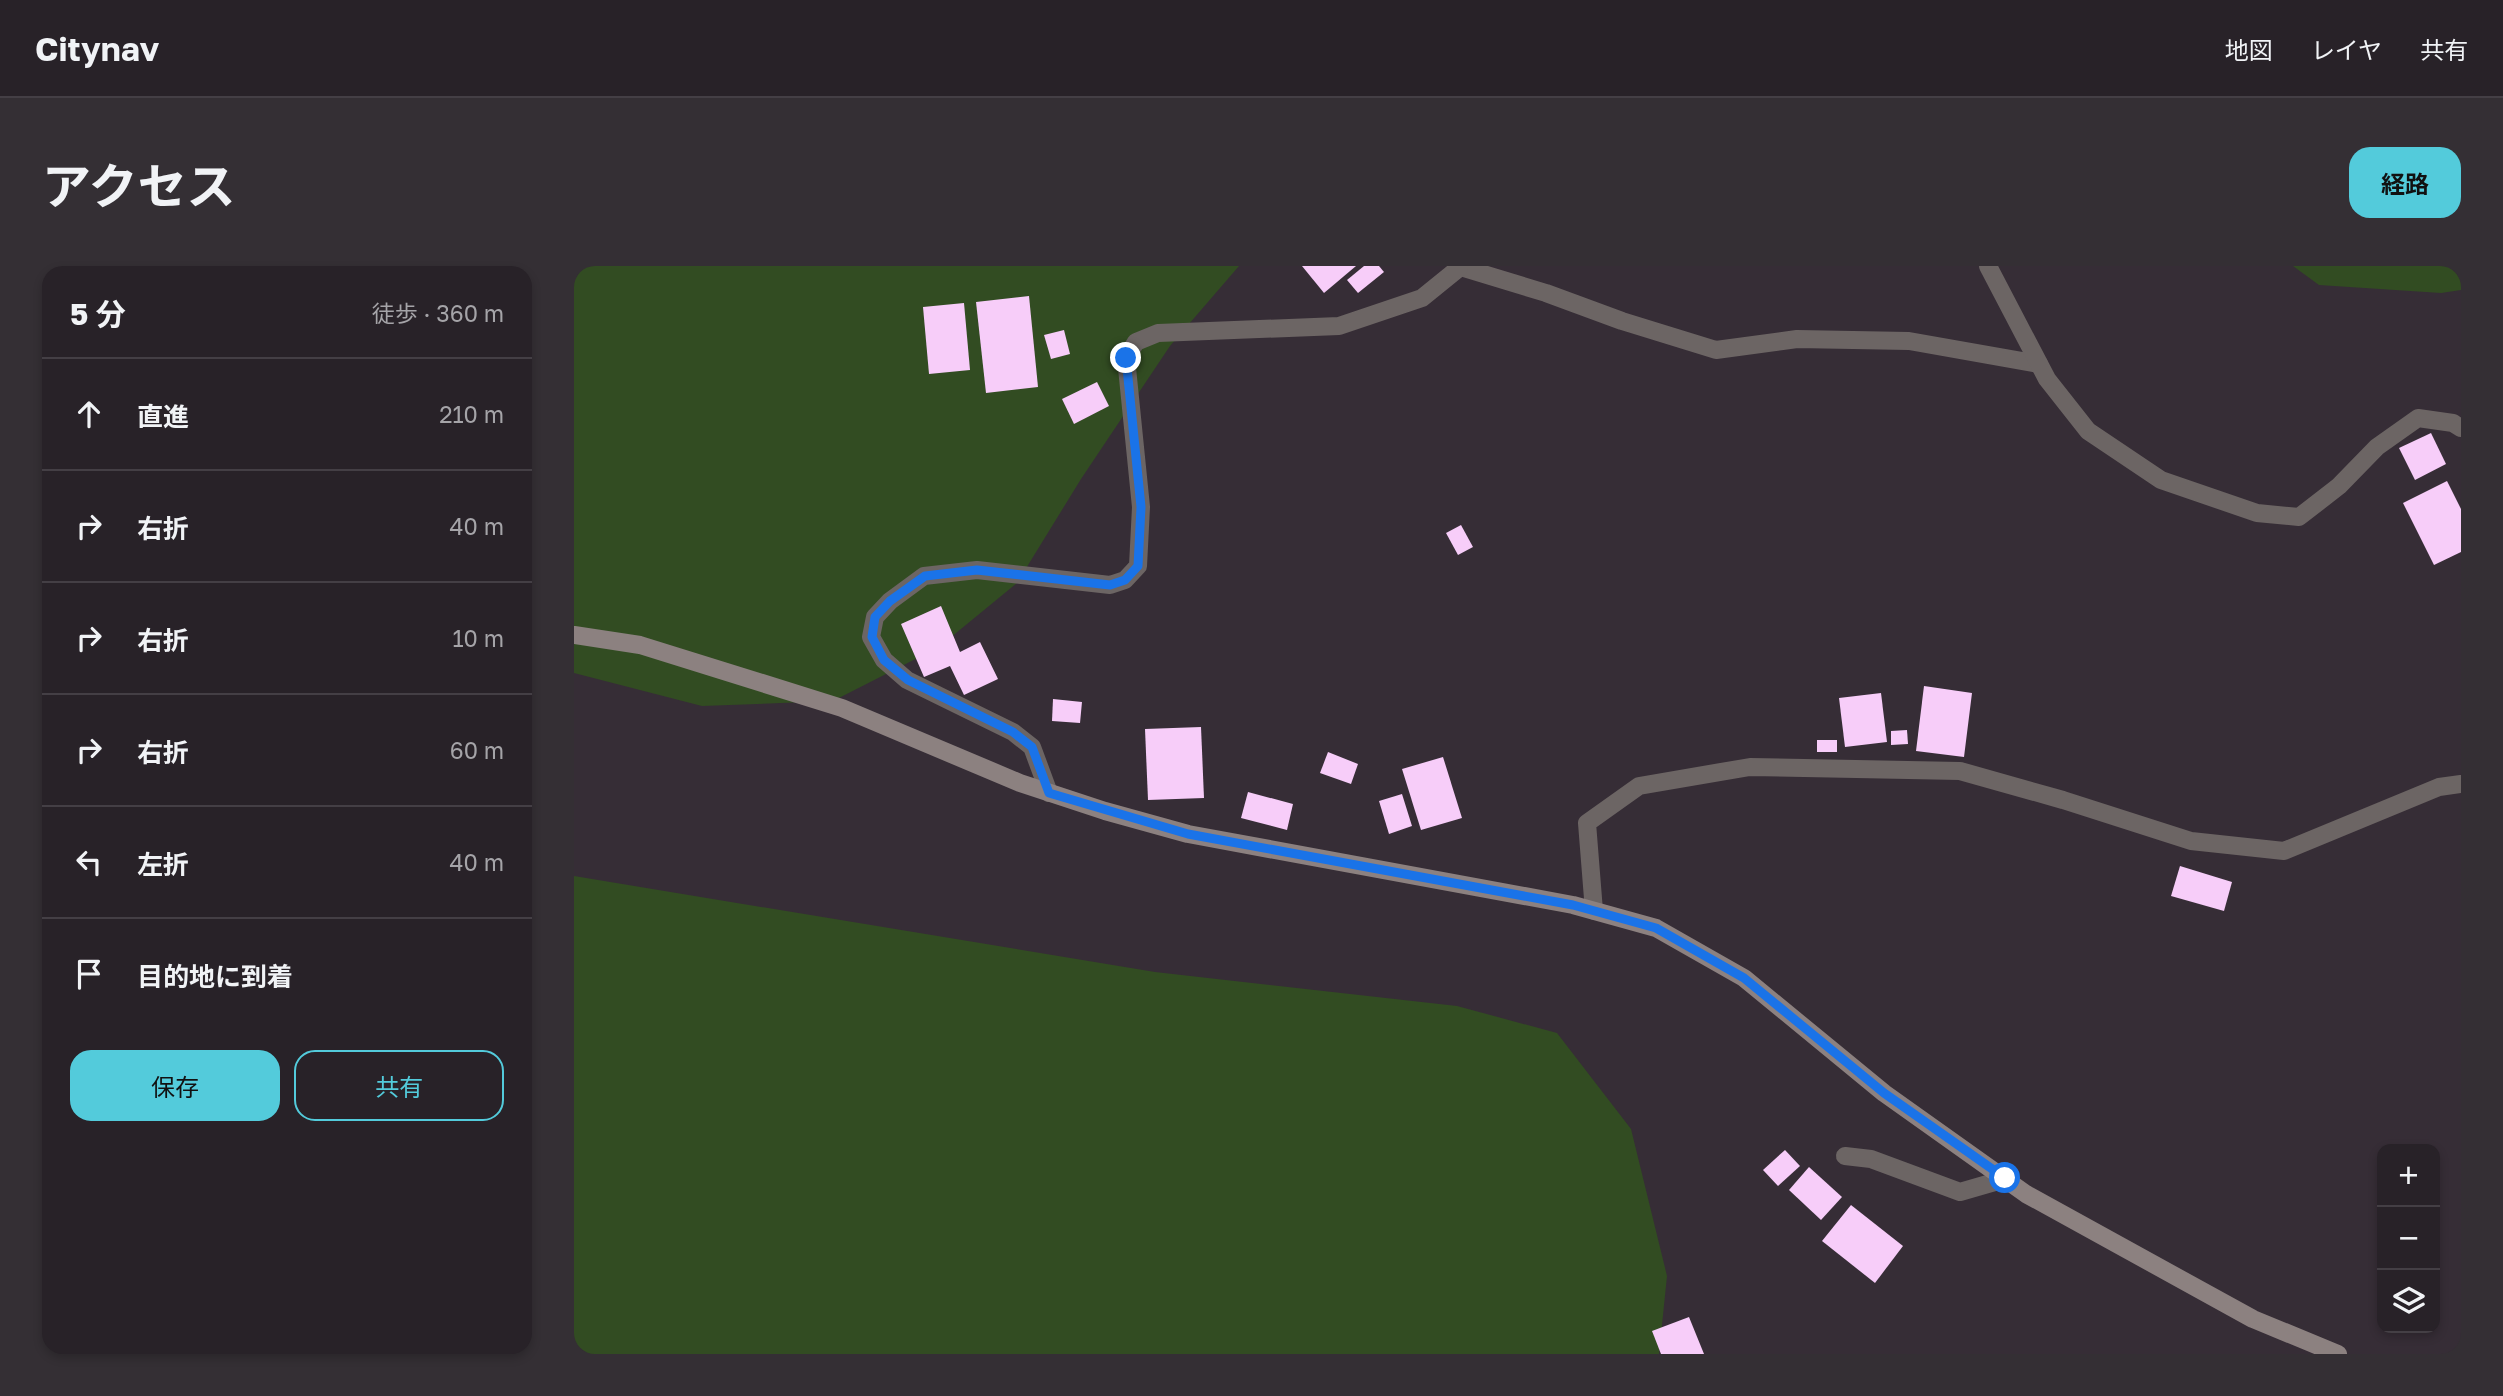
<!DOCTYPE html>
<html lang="ja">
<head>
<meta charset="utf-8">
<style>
	:root { --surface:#282228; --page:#342f34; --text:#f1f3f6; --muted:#a5a4a8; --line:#443f45; --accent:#53cbdb }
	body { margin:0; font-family:"Golos Text","Noto Sans JP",sans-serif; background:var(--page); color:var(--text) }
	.controls { position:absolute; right:21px; bottom:21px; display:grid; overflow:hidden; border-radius:14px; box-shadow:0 4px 10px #0003 }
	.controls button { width:63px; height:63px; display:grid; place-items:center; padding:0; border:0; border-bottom:2px solid var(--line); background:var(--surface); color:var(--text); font:35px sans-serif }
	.stop { position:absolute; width:21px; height:21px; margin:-16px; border:5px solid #1a73e8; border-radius:50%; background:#fff }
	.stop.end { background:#1a73e8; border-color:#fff; box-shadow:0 2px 7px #0008 }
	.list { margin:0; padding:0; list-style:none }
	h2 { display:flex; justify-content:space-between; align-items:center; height:91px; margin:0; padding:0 28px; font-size:30px }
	h2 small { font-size:23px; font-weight:400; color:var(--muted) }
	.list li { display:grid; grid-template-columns:46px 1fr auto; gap:21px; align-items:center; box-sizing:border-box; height:112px; padding:0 28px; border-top:2px solid var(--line) }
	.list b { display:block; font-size:26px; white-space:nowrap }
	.list em { font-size:23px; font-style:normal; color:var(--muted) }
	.actions { display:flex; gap:14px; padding:21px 28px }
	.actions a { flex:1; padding:16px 0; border:2px solid var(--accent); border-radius:21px; text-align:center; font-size:24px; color:var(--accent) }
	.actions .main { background:var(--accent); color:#111 }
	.icon { flex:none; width:38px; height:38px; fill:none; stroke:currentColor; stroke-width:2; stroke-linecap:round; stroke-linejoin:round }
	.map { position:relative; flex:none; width:1887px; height:1088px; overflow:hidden; border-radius:21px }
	header { display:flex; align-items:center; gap:42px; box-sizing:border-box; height:98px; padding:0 35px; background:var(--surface); border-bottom:2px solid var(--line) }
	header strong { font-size:33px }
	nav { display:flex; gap:38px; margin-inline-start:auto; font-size:24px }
	.intro { display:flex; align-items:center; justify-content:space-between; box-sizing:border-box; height:168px; padding:0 42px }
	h1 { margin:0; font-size:49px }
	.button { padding:18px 32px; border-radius:21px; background:var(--accent); color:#111; font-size:24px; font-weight:700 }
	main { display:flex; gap:42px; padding:0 42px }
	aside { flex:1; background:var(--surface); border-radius:21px; box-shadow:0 4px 10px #0003 }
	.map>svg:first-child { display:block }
</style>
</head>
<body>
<header>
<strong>Citynav</strong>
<nav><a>地図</a><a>レイヤ</a><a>共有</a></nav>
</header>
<div class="intro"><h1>アクセス</h1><a class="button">経路</a></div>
<main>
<aside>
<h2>5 分<small>徒歩 · 360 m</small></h2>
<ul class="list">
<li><svg class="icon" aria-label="ahead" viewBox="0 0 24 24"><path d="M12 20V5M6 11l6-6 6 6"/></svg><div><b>直進</b></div><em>210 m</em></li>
<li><svg class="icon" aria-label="right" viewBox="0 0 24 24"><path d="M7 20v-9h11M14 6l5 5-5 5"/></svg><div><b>右折</b></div><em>40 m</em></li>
<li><svg class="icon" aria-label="right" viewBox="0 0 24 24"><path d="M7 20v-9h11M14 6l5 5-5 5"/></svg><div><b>右折</b></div><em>10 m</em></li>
<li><svg class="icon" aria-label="right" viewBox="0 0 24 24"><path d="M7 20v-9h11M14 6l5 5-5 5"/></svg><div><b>右折</b></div><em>60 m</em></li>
<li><svg class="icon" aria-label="left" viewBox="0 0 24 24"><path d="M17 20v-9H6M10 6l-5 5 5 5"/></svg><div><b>左折</b></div><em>40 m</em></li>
<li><svg class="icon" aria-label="arrive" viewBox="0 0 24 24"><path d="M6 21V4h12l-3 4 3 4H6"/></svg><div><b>目的地に到着</b></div></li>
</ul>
<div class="actions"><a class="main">保存</a><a>共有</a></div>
</aside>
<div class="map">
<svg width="1887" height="1088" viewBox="0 0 1887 1088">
	<rect width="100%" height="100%" fill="#362d36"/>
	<g fill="#324c22">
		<path d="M0,0H665L596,80L507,213L443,317L365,381L259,435L128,440L0,407Z"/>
		<path d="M1719,0H1887V24L1867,27L1745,19Z"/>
		<path d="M0,610L581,706L883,740L983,767L1057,863L1093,1010L1085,1088H0Z"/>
	</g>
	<g fill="#f7cdf9">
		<path d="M728,0H782L750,27Z"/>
		<path d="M790,0H805L810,6L784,27L773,14Z"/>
		<path d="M455,30L464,121L412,127L402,36Z"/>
		<path d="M390,37L396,104L355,108L349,41Z"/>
		<path d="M490,64L496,88L477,93L470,69Z"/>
		<path d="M523,116L535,140L500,158L488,133Z"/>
		<path d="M1857,167L1872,198L1841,214L1825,182Z"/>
		<path d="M1873,215L1887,243V286L1860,299L1829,237Z"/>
		<path d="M887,259L899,281L884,289L872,267Z"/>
		<path d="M367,340L386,386L406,376L424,413L390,429L376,400L350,411L327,358Z"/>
		<path d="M1350,420L1398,427L1390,491L1342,485Z"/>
		<path d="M1307,427L1313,476L1271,481L1265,432Z"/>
		<path d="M479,433L508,436L506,457L478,455Z"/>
		<path d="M627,461L630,532L574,534L571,463Z"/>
		<path d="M1333,464L1334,478L1317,479V465Z"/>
		<rect x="1243" y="474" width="20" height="12"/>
		<path d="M754,486L784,498L777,518L746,507Z"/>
		<path d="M869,491L888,552L847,564L828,503Z"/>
		<path d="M674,526L719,538L713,564L667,552Z"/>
		<path d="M828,528L838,560L815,568L805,535Z"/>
		<path d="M1606,600L1658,616L1650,645L1597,630Z"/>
		<path d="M1211,884L1226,900L1204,920L1189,904Z"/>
		<path d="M1235,901L1268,931L1247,954L1215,924Z"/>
		<path d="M1277,939L1329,980L1301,1017L1248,975Z"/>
		<path d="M1115,1051L1130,1088H1087L1078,1065Z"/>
	</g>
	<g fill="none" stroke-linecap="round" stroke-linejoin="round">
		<g stroke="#6c6564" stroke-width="18">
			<path d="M883,0L972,27L1048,55L1142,84L1223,73L1335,75L1465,98"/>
			<path d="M1414,0L1473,113L1514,165L1587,214L1683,247L1725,251L1765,220L1803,181L1844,152L1879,157L1887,162"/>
			<path d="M475,527L458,481L439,466L333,414L310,394L297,371L301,351L316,335L350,310L403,304L536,319L551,314L564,300L567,241L552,92L562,76L584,67L765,60L848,32L885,2"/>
			<path d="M1020,645L1013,557L1065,520L1176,501L1386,505L1489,534L1617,575L1710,585L1865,521L1887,518"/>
			<path d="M1271,890L1297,893L1386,926L1431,913"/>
		</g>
		<path stroke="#8c8180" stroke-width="18" d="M0,369L66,379L268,442L446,517L531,545L614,568L999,639L1082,662L1170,712L1310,827L1452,928L1679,1053L1764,1088"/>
	</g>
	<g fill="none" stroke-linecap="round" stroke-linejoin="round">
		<path stroke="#1a73e8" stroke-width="9" d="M552,92L567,241L564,300L551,314L536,319L403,304L351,310L316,335L301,351L298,371L310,394L334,414L439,466L458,481L475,527L614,568L999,639L1082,662L1170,712L1310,827L1431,912"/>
	</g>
</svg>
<div class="controls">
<button>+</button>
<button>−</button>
<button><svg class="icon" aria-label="layers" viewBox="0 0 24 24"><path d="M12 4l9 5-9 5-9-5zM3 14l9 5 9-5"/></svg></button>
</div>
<div class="stop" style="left:1431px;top:912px"></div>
<div class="stop end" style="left:552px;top:92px"></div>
</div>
</main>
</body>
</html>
